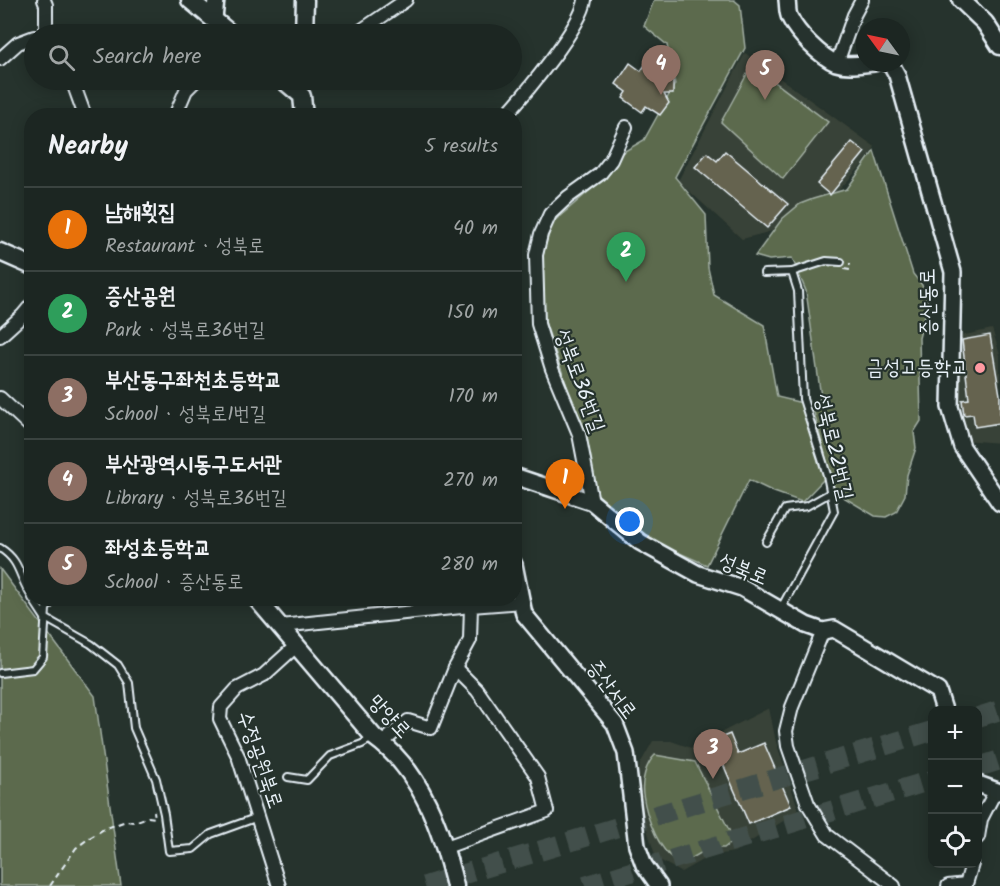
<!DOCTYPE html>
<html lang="en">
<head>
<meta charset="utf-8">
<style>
	:root { --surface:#1c2622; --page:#29322f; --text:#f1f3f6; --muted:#a0a5a5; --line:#3a4340; --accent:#ff9aa2 }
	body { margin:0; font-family:Kalam,"Poor Story",sans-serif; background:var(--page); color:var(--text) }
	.controls { position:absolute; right:18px; bottom:18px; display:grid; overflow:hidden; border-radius:12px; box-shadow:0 3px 15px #0003 }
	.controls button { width:54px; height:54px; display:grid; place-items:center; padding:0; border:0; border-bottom:2px solid var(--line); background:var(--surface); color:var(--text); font:30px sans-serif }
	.compass { position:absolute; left:856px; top:18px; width:54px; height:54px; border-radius:50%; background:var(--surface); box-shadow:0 3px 15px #0003; rotate:303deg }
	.you { position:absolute; left:630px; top:522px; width:21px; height:21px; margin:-15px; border:4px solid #fff; border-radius:50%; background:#1a73e8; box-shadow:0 0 0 9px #1a73e833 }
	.badge { display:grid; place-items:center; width:39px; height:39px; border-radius:50%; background:var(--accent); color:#fff; font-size:20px; font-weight:700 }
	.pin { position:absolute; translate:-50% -50px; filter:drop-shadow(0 2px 3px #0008) }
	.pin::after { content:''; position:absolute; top:32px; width:21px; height:18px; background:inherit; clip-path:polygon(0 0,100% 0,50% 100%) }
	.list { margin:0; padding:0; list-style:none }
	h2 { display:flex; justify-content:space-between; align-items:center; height:78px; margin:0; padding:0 24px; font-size:26px }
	h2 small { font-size:20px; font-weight:400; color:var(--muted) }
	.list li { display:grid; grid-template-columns:39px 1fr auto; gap:18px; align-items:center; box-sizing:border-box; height:84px; padding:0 24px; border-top:2px solid var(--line) }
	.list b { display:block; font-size:22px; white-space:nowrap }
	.list p { margin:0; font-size:20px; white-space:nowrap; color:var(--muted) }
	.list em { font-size:20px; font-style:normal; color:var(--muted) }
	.icon { flex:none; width:33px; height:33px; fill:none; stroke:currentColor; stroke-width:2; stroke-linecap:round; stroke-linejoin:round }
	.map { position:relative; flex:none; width:1000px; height:886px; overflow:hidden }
	.search { position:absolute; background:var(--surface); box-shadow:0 3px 15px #0003; left:24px; top:24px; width:498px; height:66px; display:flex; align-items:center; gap:15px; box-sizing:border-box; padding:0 21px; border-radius:33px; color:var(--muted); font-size:22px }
	.panel { position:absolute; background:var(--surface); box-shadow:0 3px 15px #0003; left:24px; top:108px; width:498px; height:498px; border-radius:24px }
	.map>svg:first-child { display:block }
</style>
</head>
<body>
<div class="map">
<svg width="1000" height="886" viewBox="0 0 1000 886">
	<rect width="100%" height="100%" fill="#26332d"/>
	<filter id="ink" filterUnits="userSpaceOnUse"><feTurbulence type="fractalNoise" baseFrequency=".0167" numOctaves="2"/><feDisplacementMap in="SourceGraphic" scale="12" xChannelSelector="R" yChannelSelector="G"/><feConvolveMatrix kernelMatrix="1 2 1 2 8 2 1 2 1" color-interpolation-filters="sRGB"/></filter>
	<g filter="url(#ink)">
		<g fill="#394237">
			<path d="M745,53L875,147L862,165L828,202L783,228L742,239L678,181Z"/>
			<path d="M992,329L1000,355V443L964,440L953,404L952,338Z"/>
			<path d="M769,708L776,742L799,811L734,852L709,856L681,872L656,858L636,794L640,764L653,741H671L691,748Z"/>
		</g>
		<g fill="#5b6b4e" stroke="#a2aea3" stroke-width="1.5">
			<path d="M654,0H734L740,5L745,48L675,177L706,215L708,268L714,295L764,325L777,397L802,403L824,479L802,502L774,492L749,480L707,565L652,541L595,497L590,454L542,313L541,262L552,223L610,173L618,155L644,140L675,84L667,45L644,26Z"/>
			<path d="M752,65L828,122L783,179L721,122Z"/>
			<path d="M874,151L913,274L922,285L928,303L919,338L921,421L914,432L916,448L907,475L905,495L896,512L886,517L875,516L835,492L813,409L821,397L806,291L792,258L769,260L755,256L782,219L800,204L813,199L847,189Z"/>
			<path d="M0,569L95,696L121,886H0Z"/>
			<path d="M655,755L695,762L734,840L724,848H709L682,864C660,856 646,817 643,794C641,781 646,764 655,755Z"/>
		</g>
		<g fill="#65644f" stroke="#e8f1f8" stroke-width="1.5">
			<path d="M651,56L666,68L673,82V94H664L669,103L660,115L646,106L642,112L623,98L627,92L616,84L630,63L641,71Z"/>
			<path d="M852,142L865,152L830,195L817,184Z"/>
			<path d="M725,151L788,204L767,228L695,167L707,153L717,161Z"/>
			<path d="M990,335L1000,395V423L975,427L973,414L964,415L962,400L969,399L962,340Z"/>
			<path d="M730,734L738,754L764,743L791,806L749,824L713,741Z"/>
		</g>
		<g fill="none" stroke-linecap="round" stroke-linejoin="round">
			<g stroke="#43504b" stroke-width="20" stroke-dasharray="20 10" stroke-linecap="butt">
				<path d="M978,717L1000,710"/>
				<path d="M978,767L1000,760"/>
				<path d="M425,886L932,731"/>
				<path d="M585,886L932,780"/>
			</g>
			<g stroke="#e8f1f8" stroke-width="10">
				<g id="service">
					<path d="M792,272L826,261L841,262"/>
					<path d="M764,273L792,272L798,291L803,399L827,475L834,511L780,610"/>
					<path d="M766,542L785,509L807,506L830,493"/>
					<path d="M0,548C22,562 18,577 32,597"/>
					<path d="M32,598L45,618L91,644L118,665L129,683L134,728L156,779L164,814L169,851L193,849L211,834L258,817"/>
					<path d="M0,673L33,669L43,657L46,609L54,598"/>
					<path d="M288,777L307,780L330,756L362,744L374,737"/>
				</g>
			</g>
			<g stroke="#e8f1f8" stroke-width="16">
				<g id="minor">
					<path d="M44,0L46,5V34"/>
					<path d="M356,34L406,0"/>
					<path d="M0,59L18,43L34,37"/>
					<path d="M837,63L854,15L862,0"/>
					<path d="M72,80L85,116"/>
					<path d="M175,116L186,90L196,80"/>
					<path d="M505,116C525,94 582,26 585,0"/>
					<path d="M0,336L22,316L32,304"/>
					<path d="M0,398L32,428"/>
					<path d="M592,502L579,434L552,369L538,324L536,255L541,234L550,214L568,197L600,174L611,160L626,127"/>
					<path d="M281,626L471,606V600"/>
					<path d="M823,631L792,707L786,731L788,746L808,804L827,835L894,886"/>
					<path d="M382,743L408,721L431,728L455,668"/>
					<path d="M978,837L981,819L996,790"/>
					<path d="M446,847L547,811L538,777L477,690L455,668L470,640L471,606L522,602"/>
					<path d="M279,886L238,756L220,719L221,707L237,689L264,675L297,645"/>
					<path d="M948,886L966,884L972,864"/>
				</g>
			</g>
			<g stroke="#e8f1f8" stroke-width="20">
				<g id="tertiary">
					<path d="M787,0C788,6 787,13 790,18C797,33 821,57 836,63C848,67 862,64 874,63"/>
					<path d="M214,19L216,0"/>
					<path d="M886,63L891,64L897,75L953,272L950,407L962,447L1000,503"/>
					<path d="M514,476L592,502L640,542L698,574L742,588L806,625L823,631L834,629L938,691L944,710"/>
					<path d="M514,564L524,614L615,724L626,753L637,846L644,865L659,886"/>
					<path d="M978,784L1000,792"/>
				</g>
			</g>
			<g stroke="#e8f1f8" stroke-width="21">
				<g id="secondary">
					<path d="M190,0L231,34"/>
					<path d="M961,0L985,23L1000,46"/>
					<path d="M304,34L305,0"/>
					<path d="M283,80L302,96L304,116"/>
					<path d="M0,252L32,266"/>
					<path d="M256,598L374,737C422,771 442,832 455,886"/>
				</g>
			</g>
			<g stroke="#e8f1f8" stroke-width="2" stroke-dasharray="6 4.5" stroke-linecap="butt">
				<path d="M844,269L850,270V263"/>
				<path d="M50,886L76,848L88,839L104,829L126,821L134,822L148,817L155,818L154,811"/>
			</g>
			<use href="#service" stroke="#26332d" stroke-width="6"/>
			<use href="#minor" stroke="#26332d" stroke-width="12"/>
			<use href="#tertiary" stroke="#26332d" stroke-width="15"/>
			<use href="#secondary" stroke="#26332d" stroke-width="16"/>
		</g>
	</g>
	<circle fill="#ff9aa2" stroke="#26332d" stroke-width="2" cx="980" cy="368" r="6"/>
	<g text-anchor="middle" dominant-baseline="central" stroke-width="4.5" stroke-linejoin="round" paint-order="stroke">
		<g font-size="21" fill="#e8f1f8" stroke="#26332d">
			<text transform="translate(929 302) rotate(-91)">증산동로</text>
			<text transform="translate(579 381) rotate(70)">성북로36번길</text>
			<text transform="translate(833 447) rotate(77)">성북로22번길</text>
			<text transform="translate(743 570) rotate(23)">성북로</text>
			<text transform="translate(611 690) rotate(53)">증산서로</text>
			<text transform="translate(389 717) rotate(47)">망양로</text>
			<text transform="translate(259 760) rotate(71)">수정공원북로</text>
		</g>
		<g font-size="21" fill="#e8f1f8" stroke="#26332d" text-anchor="end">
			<text x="968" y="368">금성고등학교</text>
		</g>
	</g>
</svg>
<div class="controls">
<button>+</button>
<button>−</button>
<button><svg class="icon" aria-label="locate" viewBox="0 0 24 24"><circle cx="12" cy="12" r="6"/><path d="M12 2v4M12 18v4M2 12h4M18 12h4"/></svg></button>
</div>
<svg class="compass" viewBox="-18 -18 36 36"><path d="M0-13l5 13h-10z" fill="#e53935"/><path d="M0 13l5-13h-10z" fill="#a0a5a5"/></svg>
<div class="you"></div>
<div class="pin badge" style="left:565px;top:509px;background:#e8710a">1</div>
<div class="pin badge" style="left:626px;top:282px;background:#2e9e5b">2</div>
<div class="pin badge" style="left:713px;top:779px;background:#8d6e63">3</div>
<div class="pin badge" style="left:661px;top:95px;background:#8d6e63">4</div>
<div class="pin badge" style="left:765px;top:100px;background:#8d6e63">5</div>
<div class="search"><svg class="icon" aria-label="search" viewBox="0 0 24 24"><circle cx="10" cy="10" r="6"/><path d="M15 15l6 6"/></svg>Search here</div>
<section class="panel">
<h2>Nearby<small>5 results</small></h2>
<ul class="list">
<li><span class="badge" style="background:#e8710a">1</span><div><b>남해횟집</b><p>Restaurant · 성북로</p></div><em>40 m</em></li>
<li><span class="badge" style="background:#2e9e5b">2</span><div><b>증산공원</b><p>Park · 성북로36번길</p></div><em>150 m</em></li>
<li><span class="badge" style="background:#8d6e63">3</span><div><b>부산동구좌천초등학교</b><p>School · 성북로1번길</p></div><em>170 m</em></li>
<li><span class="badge" style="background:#8d6e63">4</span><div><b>부산광역시동구도서관</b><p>Library · 성북로36번길</p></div><em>270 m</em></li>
<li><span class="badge" style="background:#8d6e63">5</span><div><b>좌성초등학교</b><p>School · 증산동로</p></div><em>280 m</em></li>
</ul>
</section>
</div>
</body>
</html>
